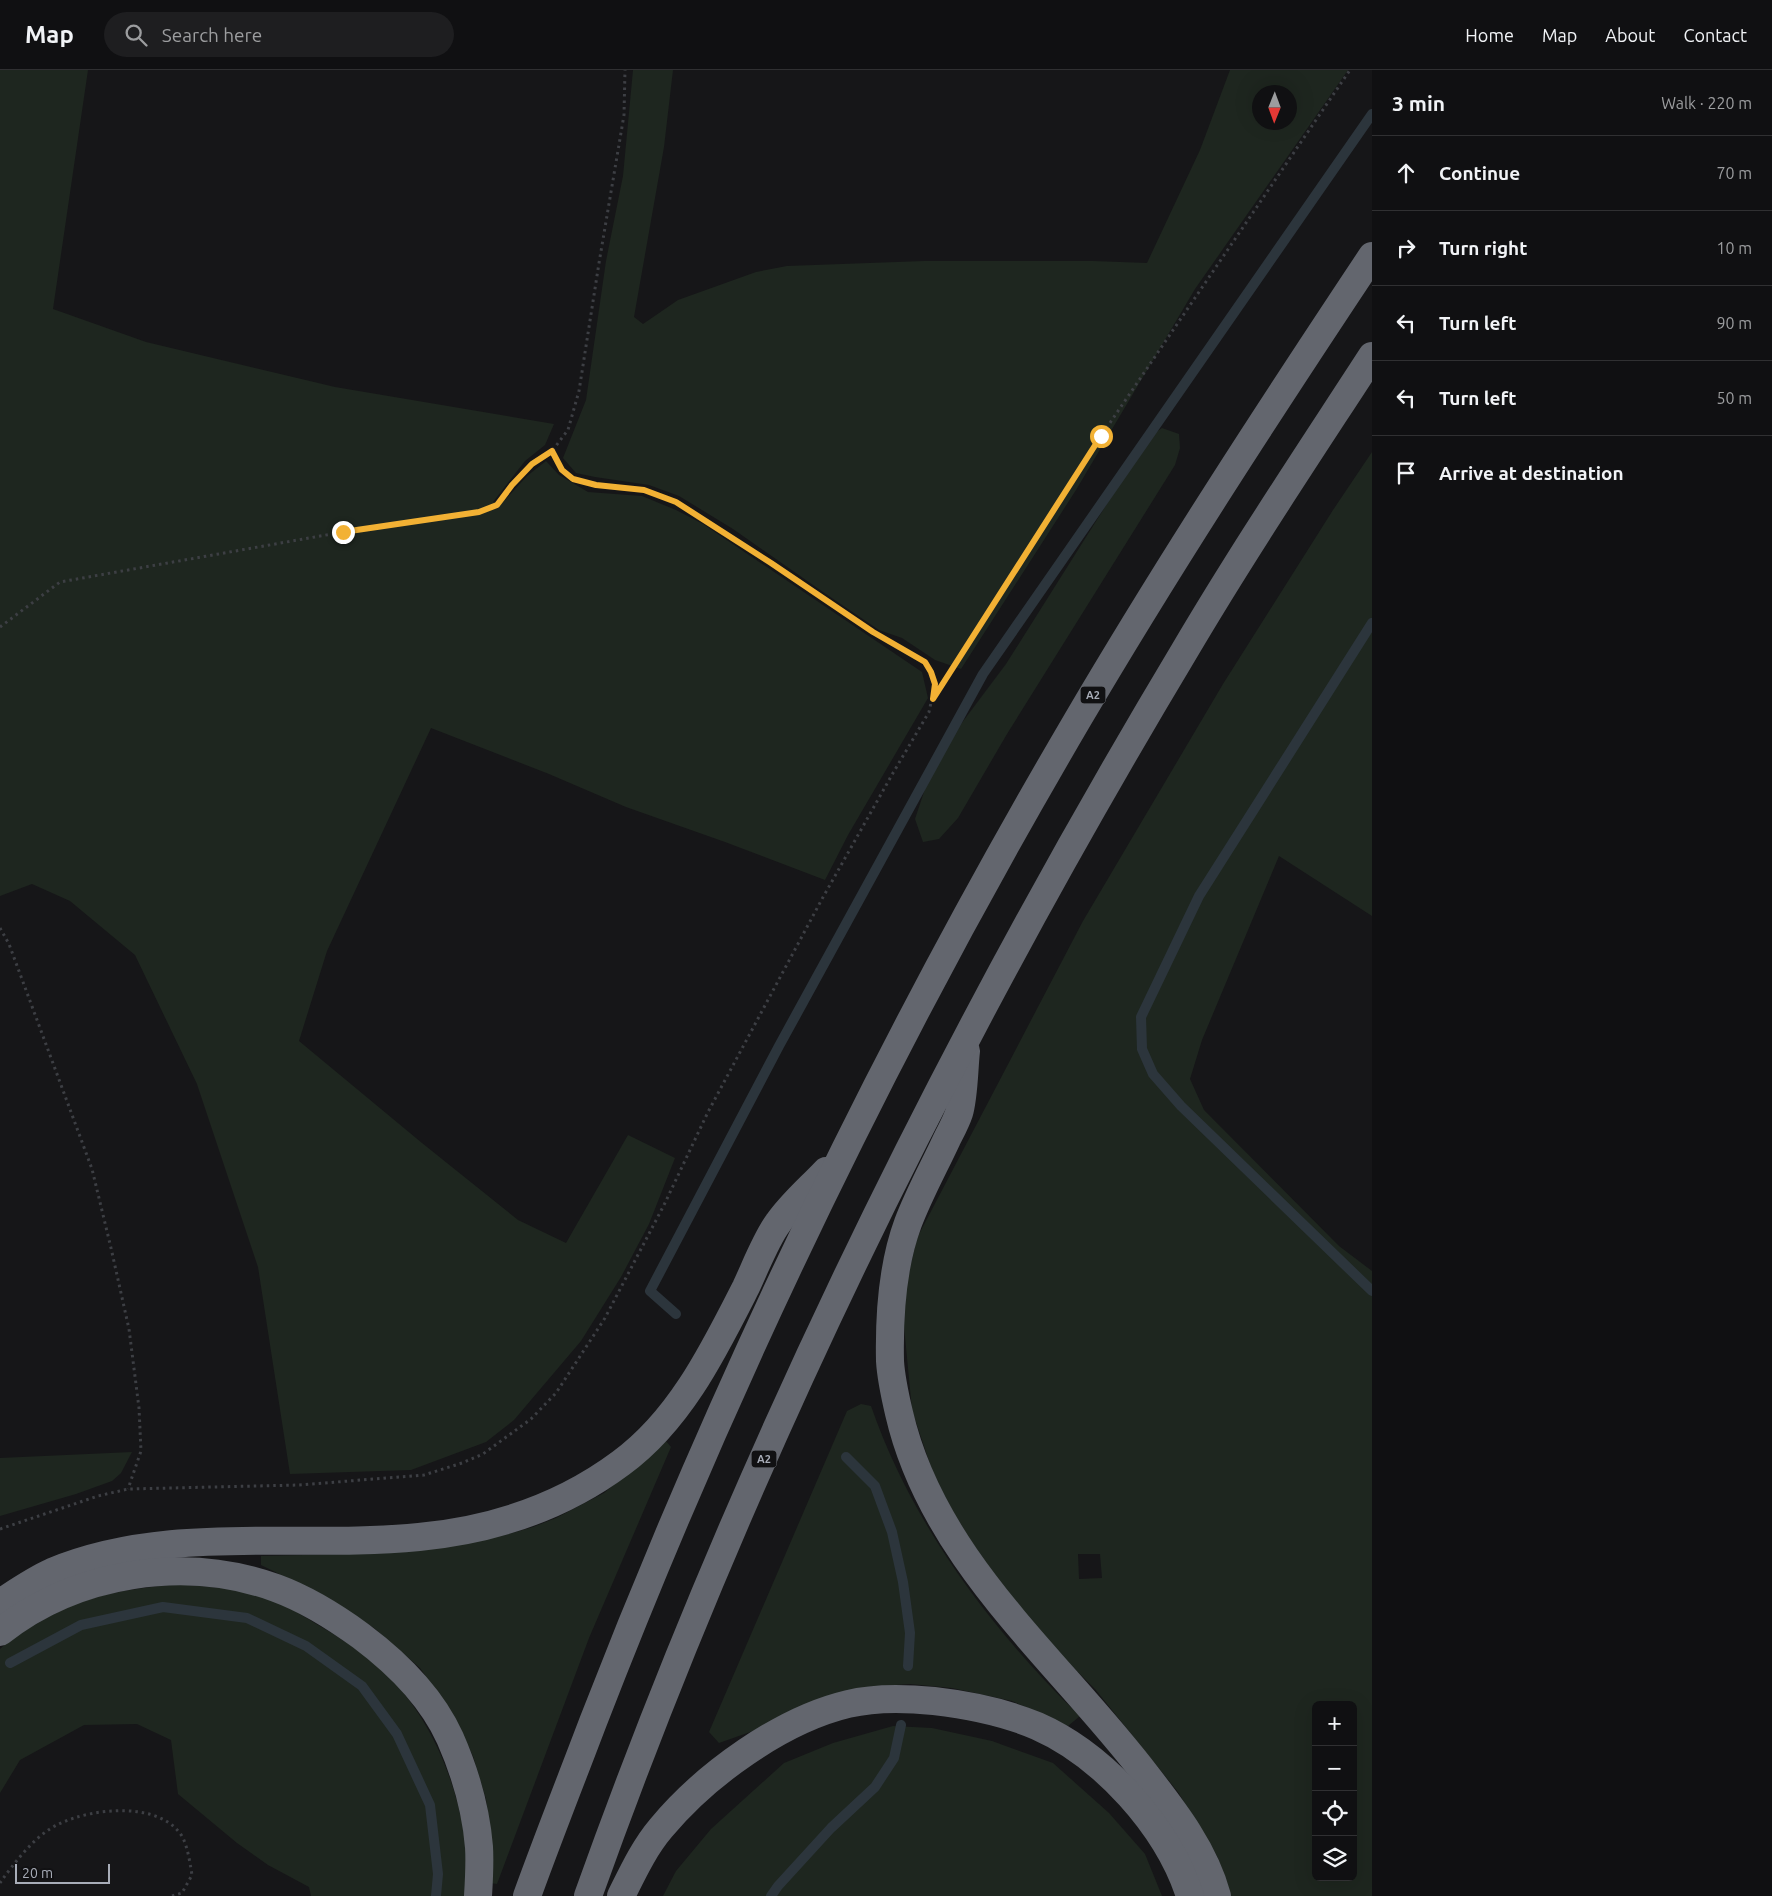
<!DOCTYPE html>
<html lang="en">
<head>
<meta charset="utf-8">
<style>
	:root { --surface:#101012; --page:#1e1e20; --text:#f1f3f6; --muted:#9c9d9f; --line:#303032 }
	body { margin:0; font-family:Ubuntu,sans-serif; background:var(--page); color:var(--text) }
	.controls { position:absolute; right:15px; bottom:15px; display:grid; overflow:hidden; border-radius:8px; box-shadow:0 5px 20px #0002 }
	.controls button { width:45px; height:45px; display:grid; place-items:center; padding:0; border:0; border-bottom:1px solid var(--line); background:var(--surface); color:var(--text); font:25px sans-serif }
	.compass { position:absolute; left:1252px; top:15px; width:45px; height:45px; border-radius:50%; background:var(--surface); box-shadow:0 5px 20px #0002; rotate:181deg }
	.scale { position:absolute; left:15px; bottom:12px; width:95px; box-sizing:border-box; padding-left:5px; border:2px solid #a8adb8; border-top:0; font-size:14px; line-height:18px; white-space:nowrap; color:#a8adb8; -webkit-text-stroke:4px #111113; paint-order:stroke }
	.stop { position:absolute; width:15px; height:15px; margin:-11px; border:4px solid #f2b134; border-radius:50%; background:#fff }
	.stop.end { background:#f2b134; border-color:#fff; box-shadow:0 1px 5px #0008 }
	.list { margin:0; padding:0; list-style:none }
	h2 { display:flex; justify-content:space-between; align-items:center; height:65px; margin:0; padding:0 20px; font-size:21px }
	h2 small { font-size:16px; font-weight:400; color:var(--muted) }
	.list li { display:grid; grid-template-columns:32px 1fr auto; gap:15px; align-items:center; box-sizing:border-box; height:75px; padding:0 20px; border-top:1px solid var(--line) }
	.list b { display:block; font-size:19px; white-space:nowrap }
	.list em { font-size:16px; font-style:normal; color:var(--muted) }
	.icon { flex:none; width:28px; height:28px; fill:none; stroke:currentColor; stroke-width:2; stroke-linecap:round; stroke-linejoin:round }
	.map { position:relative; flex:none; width:1372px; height:1826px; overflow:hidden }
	header { display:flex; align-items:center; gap:30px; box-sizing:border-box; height:70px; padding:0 25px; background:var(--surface); border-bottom:1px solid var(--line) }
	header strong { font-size:24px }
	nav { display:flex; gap:28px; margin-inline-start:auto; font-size:18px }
	.search { width:350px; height:45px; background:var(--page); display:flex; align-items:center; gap:12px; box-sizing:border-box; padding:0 18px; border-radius:28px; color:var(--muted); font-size:19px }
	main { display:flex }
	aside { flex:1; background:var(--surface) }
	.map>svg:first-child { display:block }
</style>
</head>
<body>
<header>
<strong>Map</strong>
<div class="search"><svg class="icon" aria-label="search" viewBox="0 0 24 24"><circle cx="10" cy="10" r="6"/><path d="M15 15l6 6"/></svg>Search here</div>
<nav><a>Home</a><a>Map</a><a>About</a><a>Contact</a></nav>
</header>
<main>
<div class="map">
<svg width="1372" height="1826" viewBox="0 0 1372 1826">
	<rect width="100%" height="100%" fill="#161618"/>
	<g fill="#1e261f" fill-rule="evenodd">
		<path d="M0,0H88L53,239L146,272L335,317L554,354L545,375L525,391L493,432L505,430L527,406L546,391L559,405L588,422L642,426L676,440L703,454L922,602L928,628L848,765L825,810L725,772L626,737L549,704L431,658L327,881L299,971L422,1073L518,1150L566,1173L628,1065L675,1088L649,1154L621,1207L581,1271L514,1350L486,1372L411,1400L290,1404L258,1197L197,1014L135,885L70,831L32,814L0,826Z"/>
		<path d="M633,0H673L664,77L634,247L643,254L678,230L756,202L787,196L924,191H1093L1147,193L1200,80L1230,0H1348L1195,219L1076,420L961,599L935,590L902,568L879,560L823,522L733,459L679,426L649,415L595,407L576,403L563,388L586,330L606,191L623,106ZM1260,22H1290V52H1260Z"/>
		<path d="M1162,358L1179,364L1180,378L1175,395L1007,664L958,748L939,769L923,772L915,749L929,707L958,658L1006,594L1105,437L1140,373Z"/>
		<path d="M1372,382V846L1279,786L1202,970L1190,1009L1204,1040L1339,1176L1372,1201V1826H1230L1227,1812L1217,1786L1178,1722L1095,1619L1049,1573L992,1504L938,1418L912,1340L904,1256L906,1216L917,1168L1083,851L1223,614L1333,440ZM1078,1484H1100L1102,1508L1079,1509ZM1316,1635H1353V1807H1316Z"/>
		<path d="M861,1334L871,1336C912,1454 991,1560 1080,1646L1068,1656L1012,1631L952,1618L910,1614L866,1617L789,1643L753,1661L719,1673L709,1662L847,1341Z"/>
		<path d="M666,1371L671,1377L589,1568L497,1814L490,1813L493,1782L486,1729L473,1686L452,1643L420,1598L374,1558L326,1527L261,1495V1486L387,1483L505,1465L533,1457L556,1448L604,1423Z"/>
		<path d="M132,1382L121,1403L112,1411L76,1424L0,1446V1388Z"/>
		<path d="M174,1514C200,1516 227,1517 253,1524C277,1530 297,1542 318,1555C342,1569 366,1584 386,1604C430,1646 456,1710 465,1769C468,1787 466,1808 466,1826H311L309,1817L268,1795L237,1773L178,1724L171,1670L137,1654L84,1655L20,1690L0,1723V1579C22,1560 66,1535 94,1528C120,1520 147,1518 174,1514Z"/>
		<path d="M893,1656L932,1658L992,1671L1053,1693L1109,1743L1145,1784L1162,1826H663L676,1801L711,1759L784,1693L833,1673Z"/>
	</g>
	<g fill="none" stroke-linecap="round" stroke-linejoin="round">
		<g stroke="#2c353c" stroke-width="10">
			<path d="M1372,553L1199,826L1141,947L1142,979L1153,1004L1181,1036L1372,1221"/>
			<path d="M676,1244L650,1221L779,976L983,604L1372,44"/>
			<path d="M846,1387L875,1416L892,1462L903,1512L910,1563L908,1596"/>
			<path d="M10,1593L81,1555L163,1537L247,1548L306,1576L362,1616L397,1664L430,1735L438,1804L436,1826"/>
			<path d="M771,1826L778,1816L831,1758L875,1717L894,1688L901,1655"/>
		</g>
		<g stroke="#3d3f44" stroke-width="3" stroke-dasharray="2.5 4" stroke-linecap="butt">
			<path d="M0,557L60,512L343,462L479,442L497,435L512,415L532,394L552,381L568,360L579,321L599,193L624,45L625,0"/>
			<path d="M934,626L1101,366L1350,0"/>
			<path d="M0,858L9,874L92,1099L111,1178L129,1259L139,1338L141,1381L128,1419"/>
			<path d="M0,1459L98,1426L128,1419L299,1415L424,1405L462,1393L483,1384L531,1349L556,1323L605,1248L664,1135L708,1042L822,829L893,703L929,642L935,614L931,602L925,592L873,562L771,493L676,432L644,420L596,415L573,409L562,400L552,381"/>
			<path d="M0,1813C14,1793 36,1764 59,1754C91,1738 162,1730 183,1768C188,1779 190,1793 192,1805L182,1823L172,1826"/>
		</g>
		<g stroke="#63666e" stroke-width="28">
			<path d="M966,981C964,999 964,1027 959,1043C956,1052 951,1061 947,1069C934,1097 919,1124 908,1153C892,1196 889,1244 890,1291C891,1308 895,1326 899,1343C933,1491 1059,1590 1147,1706C1175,1742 1205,1781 1217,1826"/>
			<path d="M0,1533C17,1522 34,1510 52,1502C167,1454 298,1479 419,1467C492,1460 562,1437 621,1393C680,1350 714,1280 746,1217C755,1198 766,1169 778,1153C791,1134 810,1118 826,1101"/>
			<path d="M0,1562C76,1502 185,1485 276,1518C306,1529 335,1547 361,1566C397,1593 431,1626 450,1668C465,1702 476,1740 479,1777C480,1793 479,1810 478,1826"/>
			<path d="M527,1826C548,1768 571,1710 593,1652C727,1306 890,969 1078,649C1171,491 1271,338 1372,186"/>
			<path d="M588,1826C743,1392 948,975 1185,580C1244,480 1309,383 1372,286"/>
			<path d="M621,1826C633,1802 644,1778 661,1758C705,1705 781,1650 848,1634C876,1627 905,1628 934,1631C969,1635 1004,1642 1037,1656C1103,1685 1168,1757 1190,1826"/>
		</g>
	</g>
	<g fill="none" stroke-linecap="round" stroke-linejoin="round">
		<path stroke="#f2b134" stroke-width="6" d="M343,462L479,442L497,435L512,415L532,394L552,381L562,400L573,409L596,415L644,420L676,432L771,493L873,562L925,592L931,602L935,614L933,629L1101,366"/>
	</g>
	<g text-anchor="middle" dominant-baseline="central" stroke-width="4.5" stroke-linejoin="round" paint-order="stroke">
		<g fill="#111113" stroke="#7b7e86" stroke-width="1">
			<rect x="1080.5" y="616.5" width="25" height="17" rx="4"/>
			<rect x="751.5" y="1380.5" width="25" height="17" rx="4"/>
		</g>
		<g font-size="11" font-weight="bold" fill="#a8adb8">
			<text x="1093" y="625">A2</text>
			<text x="764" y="1389">A2</text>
		</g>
	</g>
</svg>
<div class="controls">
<button>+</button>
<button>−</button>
<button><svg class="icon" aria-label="locate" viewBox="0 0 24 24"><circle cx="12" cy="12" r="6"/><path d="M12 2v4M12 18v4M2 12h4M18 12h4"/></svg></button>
<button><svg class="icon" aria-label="layers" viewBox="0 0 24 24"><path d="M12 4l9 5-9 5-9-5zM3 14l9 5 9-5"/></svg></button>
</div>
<svg class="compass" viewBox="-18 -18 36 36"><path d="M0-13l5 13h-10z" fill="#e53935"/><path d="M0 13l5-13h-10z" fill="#9c9d9f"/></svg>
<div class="scale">20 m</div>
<div class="stop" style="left:1101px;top:366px"></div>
<div class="stop end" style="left:343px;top:462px"></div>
</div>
<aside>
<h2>3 min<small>Walk · 220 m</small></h2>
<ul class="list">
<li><svg class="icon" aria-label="ahead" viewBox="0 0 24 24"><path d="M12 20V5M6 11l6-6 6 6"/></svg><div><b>Continue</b></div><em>70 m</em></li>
<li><svg class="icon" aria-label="right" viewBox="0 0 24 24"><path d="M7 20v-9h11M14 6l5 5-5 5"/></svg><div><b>Turn right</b></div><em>10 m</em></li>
<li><svg class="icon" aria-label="left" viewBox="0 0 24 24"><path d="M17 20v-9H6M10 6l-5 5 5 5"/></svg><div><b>Turn left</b></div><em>90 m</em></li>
<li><svg class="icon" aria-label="left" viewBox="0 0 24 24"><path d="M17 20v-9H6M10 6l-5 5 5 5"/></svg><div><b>Turn left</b></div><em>50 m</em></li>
<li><svg class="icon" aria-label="arrive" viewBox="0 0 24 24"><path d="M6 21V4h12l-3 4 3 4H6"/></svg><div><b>Arrive at destination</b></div></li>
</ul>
</aside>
</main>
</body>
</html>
